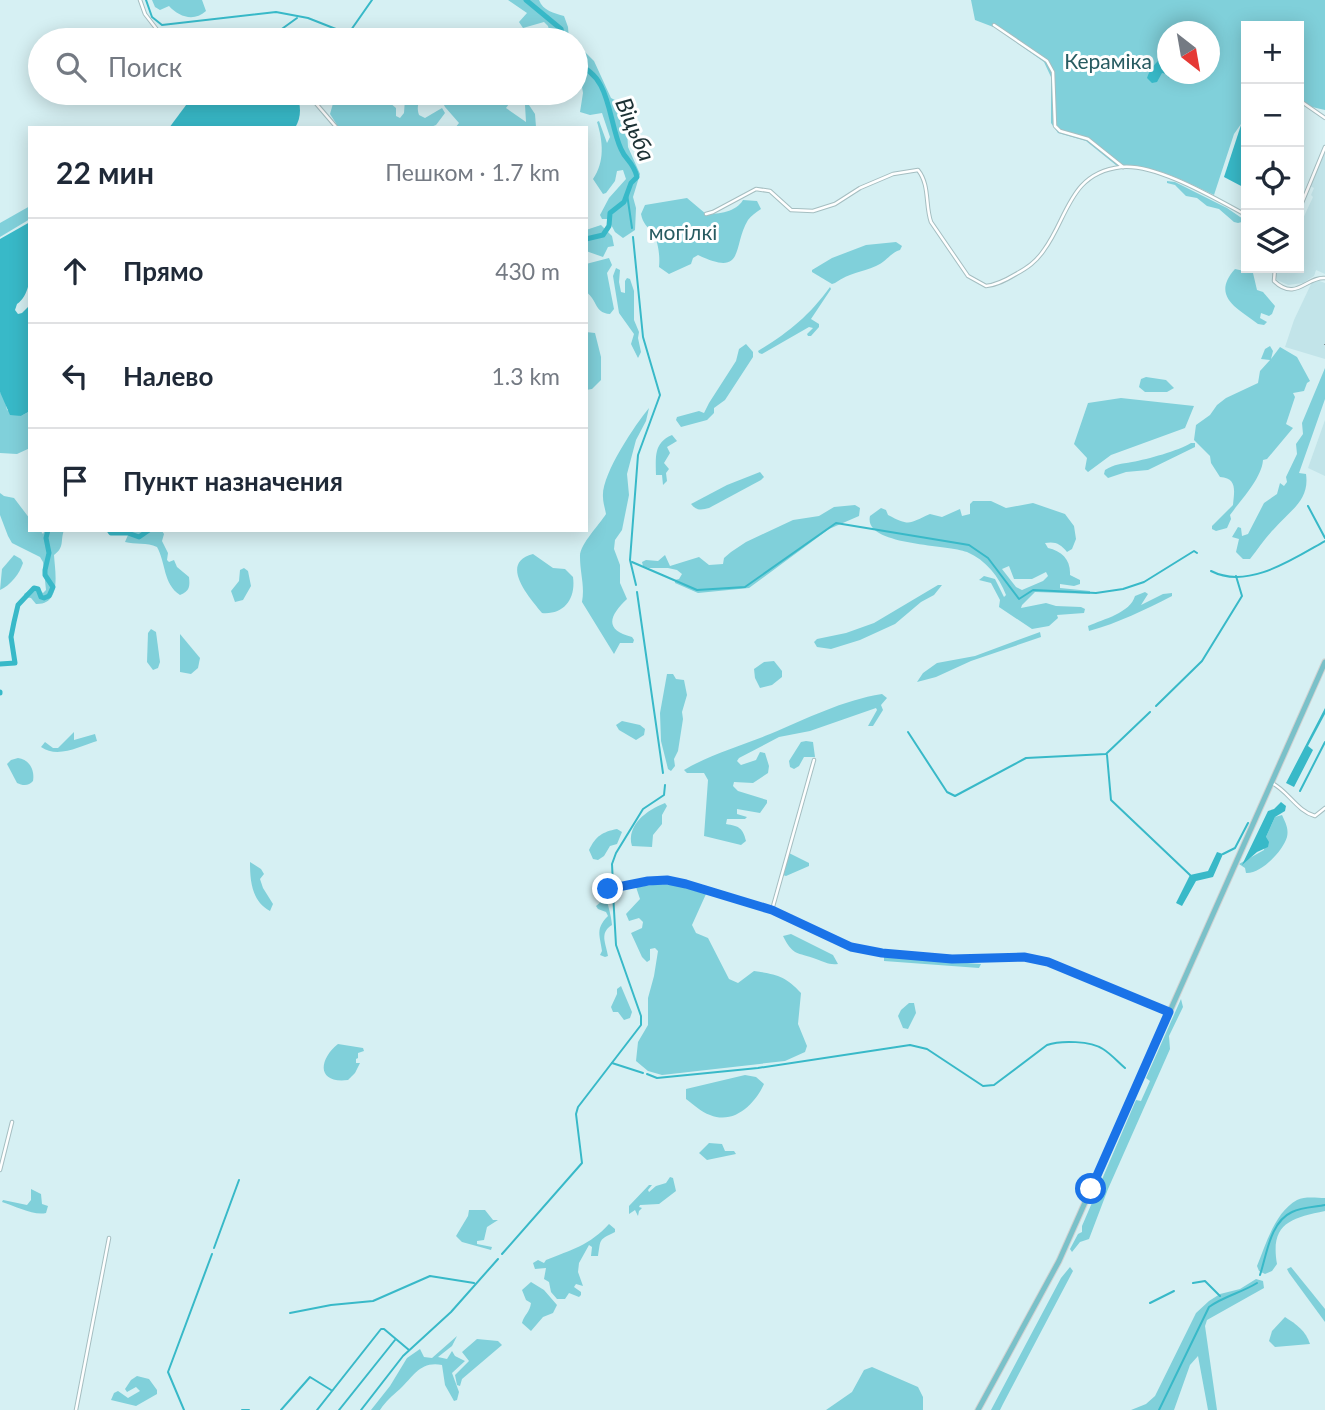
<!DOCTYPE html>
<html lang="ru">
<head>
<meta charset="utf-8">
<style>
	:root { --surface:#fff; --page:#f2f2f3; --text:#1f2937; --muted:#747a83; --line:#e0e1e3 }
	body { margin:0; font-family:Lato,sans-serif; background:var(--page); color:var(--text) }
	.controls { position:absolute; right:21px; top:21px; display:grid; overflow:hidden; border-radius:0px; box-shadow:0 4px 18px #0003 }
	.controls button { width:63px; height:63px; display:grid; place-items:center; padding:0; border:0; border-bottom:2px solid var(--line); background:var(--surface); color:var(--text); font:35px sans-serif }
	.compass { position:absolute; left:1157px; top:21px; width:63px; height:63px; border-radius:50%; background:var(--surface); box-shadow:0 4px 18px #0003; rotate:149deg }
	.stop { position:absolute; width:21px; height:21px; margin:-16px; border:5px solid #1a73e8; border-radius:50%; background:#fff }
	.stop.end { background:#1a73e8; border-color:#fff; box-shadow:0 2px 7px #0008 }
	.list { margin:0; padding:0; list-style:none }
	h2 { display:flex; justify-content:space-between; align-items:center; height:91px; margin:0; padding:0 28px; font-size:30px }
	h2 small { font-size:23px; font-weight:400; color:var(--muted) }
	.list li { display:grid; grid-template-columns:46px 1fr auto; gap:21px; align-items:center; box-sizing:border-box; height:105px; padding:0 28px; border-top:2px solid var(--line) }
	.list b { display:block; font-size:26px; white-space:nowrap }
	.list em { font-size:23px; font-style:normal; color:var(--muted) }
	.icon { flex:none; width:38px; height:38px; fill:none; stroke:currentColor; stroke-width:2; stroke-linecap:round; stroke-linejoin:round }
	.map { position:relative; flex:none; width:1325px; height:1410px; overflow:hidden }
	.search { position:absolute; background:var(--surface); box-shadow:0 4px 18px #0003; left:28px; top:28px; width:560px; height:77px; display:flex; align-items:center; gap:18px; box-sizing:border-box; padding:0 24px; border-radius:38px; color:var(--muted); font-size:26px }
	.panel { position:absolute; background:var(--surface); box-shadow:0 4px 18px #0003; left:28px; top:126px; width:560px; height:406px; border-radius:0px }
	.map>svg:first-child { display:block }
</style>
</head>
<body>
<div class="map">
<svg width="1325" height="1410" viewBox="0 0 1325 1410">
	<rect width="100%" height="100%" fill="#d6f0f3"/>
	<g fill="#c2e4e9">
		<path d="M1325,152V274L1316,270L1314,276L1303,283L1288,285L1277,280L1275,272L1277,268H1299V227L1313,197L1311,195L1314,188L1310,186Z"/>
		<path d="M1317,280L1325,283V359L1285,347L1294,320L1312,282Z"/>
		<path d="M1325,420V476L1308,468Z"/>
	</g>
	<g fill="#80d0da" fill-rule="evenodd">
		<path d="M152,0H202L206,11C194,22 179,17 169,6L160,10L155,7Z"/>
		<path d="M508,0H539C543,11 554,13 564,16L568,27L569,40H552L548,26L544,22L523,28L519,22L527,13Z"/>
		<path d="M971,0H1325V110L1299,104V26H1246V117L1234,134L1214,195C1184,181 1152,163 1117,166L1086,141L1058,133L1051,123V77L1044,62L996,28L975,20ZM1168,32H1210V74H1168Z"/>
		<path d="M579,46L594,61L611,98L617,101L619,118L627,129L628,147L640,174L633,197L636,208L635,230L623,238L615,232L608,219H602L600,215L609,198L626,179L623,170L617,171L615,181L606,193L603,194L593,179C605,162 603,141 597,122L599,121L607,143L610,137L602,113L590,115L580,112L583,93L582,87L576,78V47Z"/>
		<path d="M336,93H378L381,97L384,94L390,103L396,108V116L400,118L404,113L405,99L413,93H433C422,99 415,101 419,115L425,118L442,108L445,113L436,125L428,128H339L330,114Z"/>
		<path d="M446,93H498L493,98L489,97L496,102L497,97L503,95L508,99L509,104L506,108L526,122L525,105H529L535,114L536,127L455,128L459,123L445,107L442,101Z"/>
		<path d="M1167,181L1175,182L1227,208L1246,221L1238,223L1234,222L1219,209L1207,206L1197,198L1186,196L1175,185L1167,183Z"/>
		<path d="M687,198L706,214C719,214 736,212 743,200L757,201L761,209C756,212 751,216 748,220C732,246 746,278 698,255L693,258L691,264L669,274L659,267C660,259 659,242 653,234C647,226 643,224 641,214L645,205Z"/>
		<path d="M30,206V219L0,237V223Z"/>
		<path d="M601,225L612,236L614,246L608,247L603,257L586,251V230Z"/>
		<path d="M896,242L902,246L900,250C890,253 886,262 876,266C861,273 850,272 835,283L832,284L812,272V270L832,258L866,245Z"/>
		<path d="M609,258L612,265L607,273L614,309L610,314C594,313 598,300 586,292V264Z"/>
		<path d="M616,268L620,270L619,282L621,292L625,293V281L627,278L630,279L634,291V320L639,332L638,338L641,352L638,358L631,344L634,334L619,313L613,276Z"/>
		<path d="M1235,269L1253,273L1257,290L1263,292L1275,306L1272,314L1269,316L1261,313L1260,318L1267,322L1264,325L1258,324C1239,309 1210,297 1235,269Z"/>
		<path d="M830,287L831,289L811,319L819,324V327L811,336H808L807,334L813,328L809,327L762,354L759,353L758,351C789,332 808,317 830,287Z"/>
		<path d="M586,332L595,333L601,357V380L592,389L586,390Z"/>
		<path d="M746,344L753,352V357L725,400L714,408V413L707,420L681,427L676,420L677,417L699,411L704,413L709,403L736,361L739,349Z"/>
		<path d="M1270,346L1273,351L1271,359L1280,347L1297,357L1310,381L1307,383L1304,391L1293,393L1295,397L1286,424L1293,428L1267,459L1263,460C1262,478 1240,501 1230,515L1231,519L1227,528L1216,531L1212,529V526L1233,505C1234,492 1238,478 1220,477L1211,463L1210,456L1194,440L1196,425L1210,415L1217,405L1226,398L1258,383L1260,371L1270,360L1261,359L1265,349Z"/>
		<path d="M1325,368V399L1299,473L1306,474C1310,501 1289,511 1274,529C1265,538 1258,549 1250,559H1243L1236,552L1239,539L1232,537L1238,527L1241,528L1242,536L1248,534L1264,503L1277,494L1280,483L1284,486L1287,482L1286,477L1297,454L1296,444L1303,434L1302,423Z"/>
		<path d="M1146,377L1166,380L1174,388L1167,392H1145L1139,387L1141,379Z"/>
		<path d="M0,392L4,396L7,410L21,416L30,411V448L17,454L0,453Z"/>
		<path d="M1121,398L1194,406L1185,428L1111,455L1088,472L1085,469L1087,458L1074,444L1088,403Z"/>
		<path d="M649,408L646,421L636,440L627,474L629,495L622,530L615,540L614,549L620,565V583L627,599C610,615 603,630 632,637L634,640L633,643H620L614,654L582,602C585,586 580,573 580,557C579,545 600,524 606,514C605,508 603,503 603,497C601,475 635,425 649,408Z"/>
		<path d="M672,435L677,441L667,447L670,453L664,463L669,469L666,473L667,481L663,485L662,475H656C656,458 653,443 672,435Z"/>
		<path d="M1191,443H1195V447L1148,470L1126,472L1108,478L1104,474L1105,470C1115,464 1121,464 1132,462C1148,459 1178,451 1191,443Z"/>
		<path d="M760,472L764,477L761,480L709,508C702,510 696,511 691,504L727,485Z"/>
		<path d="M0,485V493L4,496L14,498L30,519V530H40L43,534L45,530H64C60,541 65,547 54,555C55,572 62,605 36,604L31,598L25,597L24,594L35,586L43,593L46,590L43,562L40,557L12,543L8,536L0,515Z"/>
		<path d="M973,501H991L1006,508L1033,503L1065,514L1074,526L1076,539L1072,549L1067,552C1061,544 1055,541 1045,543L1048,548C1062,551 1071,560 1070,575L1080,580V584L1074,586L1060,584V588L1090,591V594L1035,592L1022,605L1021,608L1046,603L1056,606L1081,607L1085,609L1084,613L1057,615L1058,618L1049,626L1032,629L999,607L1000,600L991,583L979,580L984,576L995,579L1004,597L1006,595C999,577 986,560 967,552C948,544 863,546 870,516L881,508L886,510L888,515C911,527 909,523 930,514L942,517L960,509L962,516L970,514V504ZM1009,566L1014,579H1032L1046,572L1048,576L1043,581L1022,590L1016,587L1002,569Z"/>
		<path d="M855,505L860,508L859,516L829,529L749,588L698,593L675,583V580L679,579L682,574L677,570L668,568H649L643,566L642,562L646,560L658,561L665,555L670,566L699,557L709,565L723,564L724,558L731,552L746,542L793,520L819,516L834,507Z"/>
		<path d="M124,530L162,531L164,534L162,541L168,553L167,560L169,562L174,560L177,567L189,577C190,586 190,591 180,595C163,584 166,563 157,547C147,542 135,545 125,542L128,535Z"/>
		<path d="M533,554L553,568L565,569L573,577C576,599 564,615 542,613C530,598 498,563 533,554Z"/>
		<path d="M14,555L21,559L23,563C20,573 10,586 0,590L2,569Z"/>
		<path d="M244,568L248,571L251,586L243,600L235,602L231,591L239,581L240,570Z"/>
		<path d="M938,585H942L934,595L921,602L895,624L860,640L831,649L817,647L814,642L817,639L846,633L874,623Z"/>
		<path d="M1145,592L1148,594L1141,605L1163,594L1172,593V596C1145,610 1118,623 1089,631L1088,626C1104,619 1130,613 1135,596Z"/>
		<path d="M151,629L156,632L160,662L158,668L153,670L147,662L148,633Z"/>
		<path d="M1040,632L1041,637L971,661L936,677L917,682L923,673L937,663L975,656Z"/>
		<path d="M180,634L200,658L198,668L191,674L180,672Z"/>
		<path d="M774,661L782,671V677L772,685L760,688L755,678L754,669L764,662Z"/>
		<path d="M667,674H673L676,679L684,680L687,695L682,712L683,719L678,751L674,759L675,766L671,771L668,769L661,741L660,713Z"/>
		<path d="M882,694L887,698L881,705L883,710L873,726H868L877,710L876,708L810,731L779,737L739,758L737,761L741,765L756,760L760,752L765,753L769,766L768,773L753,783L734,782L733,786L738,791L767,800V803L760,813L737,809V814L747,817L745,819H727L726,824C739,826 743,828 746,841L741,845L704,836L708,780L704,773H687L684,770C711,754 741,746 770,734C806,719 843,700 882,694Z"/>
		<path d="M622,721L640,725L645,729L644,735L636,740L619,730L616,725Z"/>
		<path d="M74,732V740L95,734L97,741C80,746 58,759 41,747L45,742L53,748H58Z"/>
		<path d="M806,741L813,742L815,757H804L799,766L794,769L790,767L789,761L801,742Z"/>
		<path d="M18,758C29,759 35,770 33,781C29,786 23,786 17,783L7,764L11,760Z"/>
		<path d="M665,803L667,806L662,815V824L653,835L652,847L632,846C626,825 647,810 665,803Z"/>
		<path d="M1282,815C1285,822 1289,828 1287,837C1283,851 1261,874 1246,873L1245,868L1239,864L1264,850L1266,837L1275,817Z"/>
		<path d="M617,829L622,832L617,844L610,846L604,856L598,860L593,859L589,850C596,836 602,832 617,829Z"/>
		<path d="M789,853L809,863V866L786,876L783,875Z"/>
		<path d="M250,862L261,869L264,874L260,879L263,888L273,904L270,911C252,901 250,882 250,862Z"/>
		<path d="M661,884L685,886L706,894L692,925L696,933L708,938L729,979L738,983L754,971C775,974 786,976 801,993L798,1024L807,1046L805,1052L785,1061L662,1075L648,1071L636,1061L638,1042L648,1025V998L654,976L658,951L655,948L650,949V960L647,962L642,957L631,933L642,928L643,922L639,918L629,921L626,914L640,899L636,887Z"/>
		<path d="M604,896L606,897C608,906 611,914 612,925C599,933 606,943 608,956L605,957L600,955L602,951C600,935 595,929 608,916L606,912L598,909L596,906L602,901Z"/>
		<path d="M791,934L833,955L838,964C828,965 825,962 816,959C797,952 793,956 783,936Z"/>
		<path d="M884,957L981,964L979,968L884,961Z"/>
		<path d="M621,986L632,1012L630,1018L624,1020L618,1012H613L611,1007L617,994V989Z"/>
		<path d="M1181,999L1183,1007L1169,1036L1170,1049L1108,1189L1089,1239L1080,1242L1072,1252L1070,1249L1078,1234L1082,1232V1226L1136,1100L1141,1101L1150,1081L1146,1078Z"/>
		<path d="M909,1003H914L916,1013L908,1029L903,1028L898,1016L901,1010Z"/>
		<path d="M338,1044L363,1048L364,1051L358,1053V1058L356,1059V1063H360L355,1073L348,1080C317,1084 318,1060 338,1044Z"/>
		<path d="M745,1075L756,1077L764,1084C755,1104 734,1125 710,1115C701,1112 693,1104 686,1099V1089Z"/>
		<path d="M709,1143L722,1144L725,1151H734L736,1154L707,1160L699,1153Z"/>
		<path d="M670,1177L673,1178L676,1191L659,1204L640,1205L639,1207L642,1208L639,1211L638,1216L635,1210L629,1214V1206L649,1185H652L648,1190L649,1192L656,1186L666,1183Z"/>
		<path d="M31,1189L41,1194L42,1204L48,1206L46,1213C34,1216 15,1206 2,1202L3,1200L27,1205L31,1200Z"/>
		<path d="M1325,1198V1211C1290,1218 1270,1224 1277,1264L1272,1271L1265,1274L1259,1271L1257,1266C1266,1244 1275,1212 1297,1200C1305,1196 1317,1198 1325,1198Z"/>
		<path d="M469,1210H485L493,1220H498L487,1227L484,1240L477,1241V1244L492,1247L491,1250L462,1242L456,1236L468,1216Z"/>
		<path d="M609,1224L615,1229V1232C598,1240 601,1239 598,1256H591L592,1247L589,1245L579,1263L578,1272L583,1286L576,1284L574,1287L581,1292V1295L579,1297L569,1293L565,1299H557L551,1292L549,1282L544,1279L546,1268L535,1269L533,1263L538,1260L544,1263L546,1260C571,1250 590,1245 609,1224Z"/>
		<path d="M1070,1267L1073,1271L1003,1404L1000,1410H991L1061,1278Z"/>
		<path d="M1291,1267L1325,1309V1322L1289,1273L1287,1269Z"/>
		<path d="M1256,1279L1263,1281L1264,1288L1207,1320L1205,1326L1217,1410H1208L1198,1356L1190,1365L1174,1410H1131L1146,1404L1155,1396L1196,1313L1209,1301L1220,1294L1240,1289Z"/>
		<path d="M531,1282L544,1290L557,1305L553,1313L543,1317L531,1331L522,1323C524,1315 530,1312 531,1303L526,1300L522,1290Z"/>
		<path d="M1285,1317C1296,1324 1306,1331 1310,1344L1275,1347L1269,1341L1272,1331Z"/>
		<path d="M457,1336L452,1346L438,1357L447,1359L452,1351L455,1356L465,1361L452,1373L459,1392L457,1400L454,1401L445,1385L442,1365C420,1361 414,1376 400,1389C392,1396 386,1401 380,1410H371L390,1386L407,1358L420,1349L424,1357L432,1358Z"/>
		<path d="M477,1339L498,1341L502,1345L462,1379L460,1386L457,1385L455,1375L469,1361L462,1352Z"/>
		<path d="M872,1367L918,1387L923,1397V1410H826L852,1392L864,1370Z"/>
		<path d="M137,1376L149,1379L157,1390V1394L136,1406L111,1400L114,1393L118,1391L128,1398L140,1391L136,1387L127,1392L125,1389L131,1380Z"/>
	</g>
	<g fill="#38b9c8">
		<path d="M1167,53L1168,74L1174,75L1169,78L1167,74L1162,73L1157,82L1152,83L1147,78C1150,68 1159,59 1167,53Z"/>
		<path d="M195,93H296C301,105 302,116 295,128H169Z"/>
		<path d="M1241,125H1246V185L1243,187L1224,177Z"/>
		<path d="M30,222C30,244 37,291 17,304L15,310L18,314L22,313L30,305V411L21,416L10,415L0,392V239Z"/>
		<path d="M1325,708V714L1308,746L1313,750L1294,787L1286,783Z"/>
		<path d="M1281,802L1286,806L1285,811L1275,817L1266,837L1269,842L1268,847L1257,852L1242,865L1268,811L1274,809Z"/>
		<path d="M1217,852L1223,854L1213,877L1196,881L1182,906L1176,903L1190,875L1208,871Z"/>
	</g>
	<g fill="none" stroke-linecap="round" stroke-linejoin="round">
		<g stroke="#38b9c8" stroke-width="2">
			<path d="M146,0L152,17L162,25L276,12L308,18L346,33L351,30L372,0"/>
			<path d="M273,40L279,31L297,18"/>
			<path d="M627,194L632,228"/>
			<path d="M633,237L643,337L660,395L638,455L630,560L636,585"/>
			<path d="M1308,506L1325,538"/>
			<path d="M632,562L697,590L745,587L836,523L969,545L988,558L1019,599L1033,590L1096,593L1123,589L1144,582L1194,551L1197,553"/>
			<path d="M1211,571C1248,590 1293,559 1325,541"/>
			<path d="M637,592L663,773"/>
			<path d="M1156,706L1202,661L1242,596L1236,576"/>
			<path d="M908,732L947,792L955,796L1026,758L1106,754L1150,712"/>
			<path d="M1107,755L1111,800L1190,875"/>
			<path d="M1300,791L1325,742"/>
			<path d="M1223,854L1235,848L1248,823"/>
			<path d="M613,885L612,864L616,853L643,809L664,795L665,785"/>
			<path d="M612,1063L643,1073"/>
			<path d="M647,1074L657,1078L758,1068L910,1045L927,1049L983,1086L994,1085L1047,1045C1061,1040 1091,1041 1103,1049C1111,1054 1118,1062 1125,1068"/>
			<path d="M214,1248L239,1180"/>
			<path d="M502,1254L582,1163L576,1114L578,1107L641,1025V1016L616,945L613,893"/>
			<path d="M1260,1275C1267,1254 1270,1222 1292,1212C1302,1207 1315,1207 1325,1205"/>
			<path d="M1193,1283L1205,1281L1220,1296"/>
			<path d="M1150,1303L1174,1291"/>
			<path d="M290,1313L331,1305L373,1301L430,1276L474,1283"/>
			<path d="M184,1410L168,1372L212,1254"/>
			<path d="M242,1410H249"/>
			<path d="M281,1410L310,1377L331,1390"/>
			<path d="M317,1410L381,1329H384L409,1350"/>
			<path d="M339,1410L395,1340"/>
			<path d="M361,1410L403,1356L451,1312L498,1259"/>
			<path d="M1159,1410L1209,1307C1224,1296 1241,1293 1257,1283"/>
		</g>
		<g stroke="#38b9c8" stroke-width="5">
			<path d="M526,0L561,29L564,40"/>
			<path d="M576,65C611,74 608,121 621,149C626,161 633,161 637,177L631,183L624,202L610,213L609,226L603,235L586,239"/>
			<path d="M109,530L111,533H128L139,537L149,530"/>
			<path d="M0,664L15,663L11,637L14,622L18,605L34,588L38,589L41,597L44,598L49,596L53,587L45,575V570L49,553L46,538L48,530"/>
			<path d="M0,692V693"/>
		</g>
		<g stroke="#a5bec1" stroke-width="4.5">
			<g id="street">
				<path d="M140,0L145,14L165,40"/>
				<path d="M994,25L1047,61L1053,72L1055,126L1060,131L1088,139L1123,167"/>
				<path d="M307,93L337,128"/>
				<path d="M1299,100L1325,118"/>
				<path d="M1299,210L1325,147"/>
				<path d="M706,214L713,212L756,189L770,191L791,210L813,211L835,204L860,188L893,174L918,170C930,185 925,205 931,222L968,276L986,286C997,285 1006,280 1016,274C1027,268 1036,262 1044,250C1068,218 1069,173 1121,167C1156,163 1216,199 1246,215"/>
				<path d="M1275,268L1274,281C1296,302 1307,276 1325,278"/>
				<path d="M1272,783C1288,791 1297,811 1315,816L1325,808"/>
				<path d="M608,889L648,881L667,880L686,884L772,910L851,947L882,953L952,959L1024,957L1048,962L1169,1012"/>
				<path d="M772,910L814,760"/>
				<path d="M0,1170L12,1122"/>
				<path d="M76,1410L109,1238"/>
			</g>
		</g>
		<g stroke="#d0d2d2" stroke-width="7">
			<path id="primary" d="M978,1410L1059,1261L1325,662"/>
		</g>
		<use href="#street" stroke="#fff" stroke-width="2.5"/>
		<use href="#primary" stroke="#7ac1c9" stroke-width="5"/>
		<path stroke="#7c8e90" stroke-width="2" stroke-dasharray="3.5 7" stroke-linecap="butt" d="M1325,345V344"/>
	</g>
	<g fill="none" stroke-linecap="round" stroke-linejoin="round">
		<path stroke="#1a73e8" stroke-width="9" d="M608,889L648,881L667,880L686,884L772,910L851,947L882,953L952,959L1024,957L1048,962L1169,1012L1091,1189"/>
	</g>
	<g text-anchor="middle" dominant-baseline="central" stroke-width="6" stroke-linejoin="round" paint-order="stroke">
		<g font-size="21" fill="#275b61" stroke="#fff">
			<text x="1108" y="60">Кераміка</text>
			<text x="683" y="231">могілкі</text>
		</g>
		<g font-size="23" font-style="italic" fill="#1c3134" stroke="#fff">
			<text transform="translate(636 129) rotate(67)">Віцьба</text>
		</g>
	</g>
</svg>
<div class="controls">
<button>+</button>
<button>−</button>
<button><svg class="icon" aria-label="locate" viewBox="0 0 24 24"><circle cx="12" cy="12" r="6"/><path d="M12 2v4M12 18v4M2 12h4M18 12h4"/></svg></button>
<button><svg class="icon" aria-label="layers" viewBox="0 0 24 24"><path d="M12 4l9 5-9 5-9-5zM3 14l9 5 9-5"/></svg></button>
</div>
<svg class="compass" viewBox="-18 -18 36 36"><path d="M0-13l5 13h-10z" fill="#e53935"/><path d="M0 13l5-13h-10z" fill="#747a83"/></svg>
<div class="stop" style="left:1091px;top:1189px"></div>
<div class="stop end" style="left:608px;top:889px"></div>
<div class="search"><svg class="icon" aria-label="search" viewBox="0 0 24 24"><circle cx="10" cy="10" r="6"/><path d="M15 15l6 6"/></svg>Поиск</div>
<section class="panel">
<h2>22 мин<small>Пешком · 1.7 km</small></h2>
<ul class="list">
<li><svg class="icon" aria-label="ahead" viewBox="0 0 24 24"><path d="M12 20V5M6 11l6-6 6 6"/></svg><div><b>Прямо</b></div><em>430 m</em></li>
<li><svg class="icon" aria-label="left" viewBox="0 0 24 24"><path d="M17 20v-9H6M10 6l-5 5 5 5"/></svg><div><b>Налево</b></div><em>1.3 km</em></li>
<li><svg class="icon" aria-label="arrive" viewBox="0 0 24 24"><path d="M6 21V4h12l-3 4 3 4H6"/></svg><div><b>Пункт назначения</b></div></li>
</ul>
</section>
</div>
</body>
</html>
